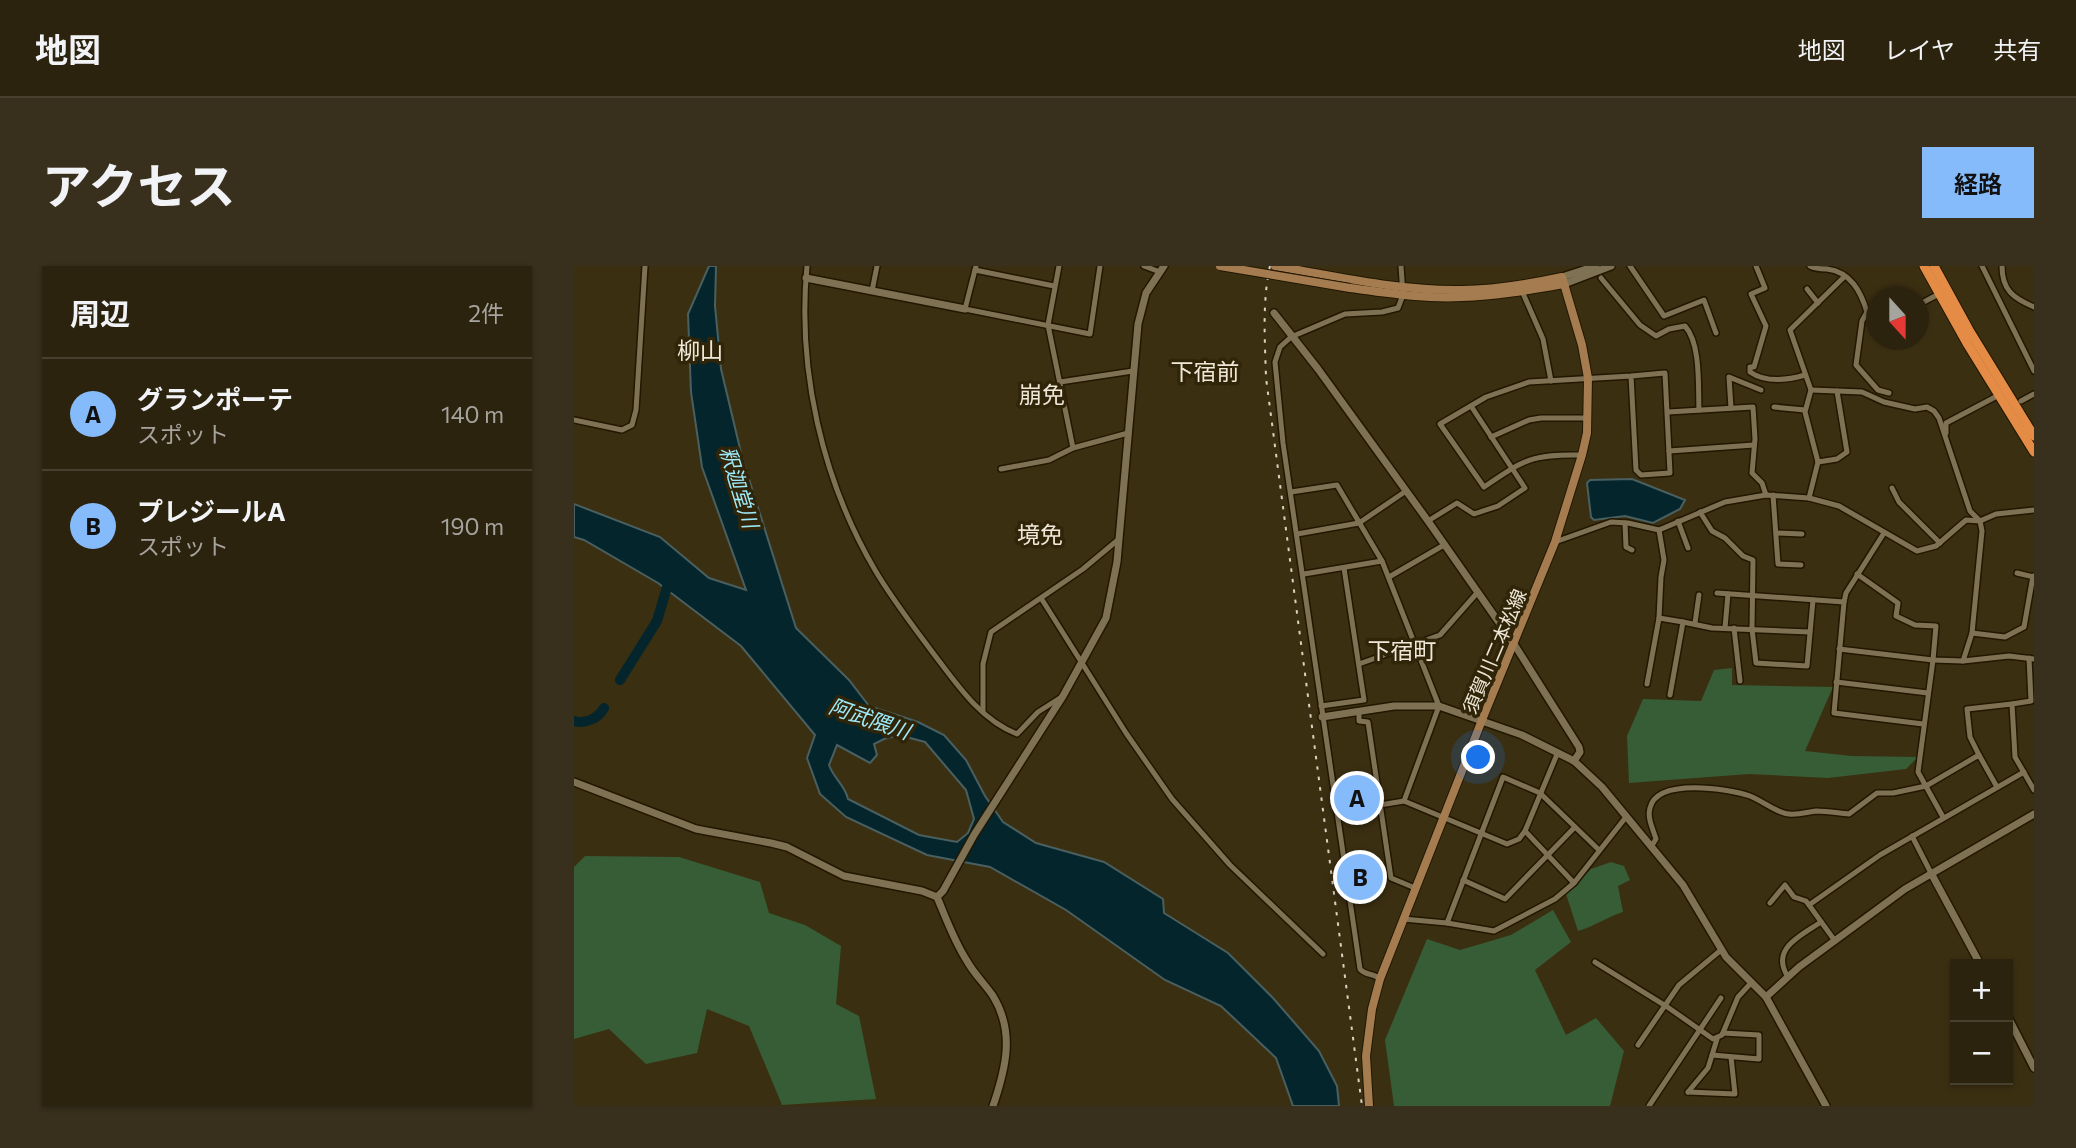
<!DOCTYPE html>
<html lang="ja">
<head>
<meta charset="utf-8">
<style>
	:root { --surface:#2c230e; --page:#382f1c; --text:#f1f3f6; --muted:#a6a49e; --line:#48402e; --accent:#86bbfb }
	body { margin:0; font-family:Commissioner,"Noto Sans JP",sans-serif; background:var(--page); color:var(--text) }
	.controls { position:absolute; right:21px; bottom:21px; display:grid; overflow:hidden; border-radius:0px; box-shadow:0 2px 5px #0004 }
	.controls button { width:63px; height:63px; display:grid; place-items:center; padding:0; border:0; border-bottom:2px solid var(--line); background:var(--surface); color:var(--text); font:35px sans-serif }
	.compass { position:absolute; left:1292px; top:21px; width:63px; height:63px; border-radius:50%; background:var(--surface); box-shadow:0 2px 5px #0004; rotate:159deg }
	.you { position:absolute; left:905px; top:492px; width:24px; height:24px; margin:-18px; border:5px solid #fff; border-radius:50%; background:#1a73e8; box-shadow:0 0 0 10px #1a73e833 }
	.badge { display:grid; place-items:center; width:46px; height:46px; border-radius:50%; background:var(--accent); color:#111; font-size:23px; font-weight:700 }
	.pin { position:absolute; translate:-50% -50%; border:4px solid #fff; box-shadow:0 2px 7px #0006 }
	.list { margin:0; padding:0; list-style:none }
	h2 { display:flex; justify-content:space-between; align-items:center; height:91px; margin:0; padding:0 28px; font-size:30px }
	h2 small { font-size:23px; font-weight:400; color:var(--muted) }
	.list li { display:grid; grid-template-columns:46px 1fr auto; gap:21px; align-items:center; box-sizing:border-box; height:112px; padding:0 28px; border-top:2px solid var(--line) }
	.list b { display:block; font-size:26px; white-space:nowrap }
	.list p { margin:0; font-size:23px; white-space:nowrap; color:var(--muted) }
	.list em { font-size:23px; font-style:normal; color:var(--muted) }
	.map { position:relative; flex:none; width:1460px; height:840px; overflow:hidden; border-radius:0px }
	header { display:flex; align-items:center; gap:42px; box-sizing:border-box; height:98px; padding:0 35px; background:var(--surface); border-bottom:2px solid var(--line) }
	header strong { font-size:33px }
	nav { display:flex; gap:38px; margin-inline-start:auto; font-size:24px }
	.intro { display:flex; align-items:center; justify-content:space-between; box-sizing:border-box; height:168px; padding:0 42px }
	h1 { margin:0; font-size:49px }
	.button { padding:18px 32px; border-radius:0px; background:var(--accent); color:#111; font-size:24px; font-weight:700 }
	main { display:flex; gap:42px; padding:0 42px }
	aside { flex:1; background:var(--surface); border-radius:0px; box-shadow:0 2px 5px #0004 }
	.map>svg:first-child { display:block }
</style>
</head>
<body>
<header>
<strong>地図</strong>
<nav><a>地図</a><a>レイヤ</a><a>共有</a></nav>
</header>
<div class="intro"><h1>アクセス</h1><a class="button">経路</a></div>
<main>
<aside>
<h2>周辺<small>2件</small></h2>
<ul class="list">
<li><span class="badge">A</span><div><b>グランポーテ</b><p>スポット</p></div><em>140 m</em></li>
<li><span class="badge">B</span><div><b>プレジールA</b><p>スポット</p></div><em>190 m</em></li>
</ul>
</aside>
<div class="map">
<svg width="1460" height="840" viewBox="0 0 1460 840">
	<rect width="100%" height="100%" fill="#3b2f12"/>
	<g fill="#365d35">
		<path d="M1158,402V419L1259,421L1231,485L1278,490L1344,491L1332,503L1254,512L1175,508L1055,517L1053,470L1069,433L1127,435L1140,404Z"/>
		<path d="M11,590L105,591L186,616L195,647L231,659L267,680L262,738L285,750L302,833L208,839L175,760L133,743L123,787L72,798L35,763L0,773V601Z"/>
		<path d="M1037,596L1050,600L1056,614L1044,620L1049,646C1033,651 1021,660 1004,665L992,628L1017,603Z"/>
		<path d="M979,644L997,676L961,704L992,769L1022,752L1050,785L1036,840H820L811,774L853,673L886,684L937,669Z"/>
	</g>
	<g fill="#03252b" stroke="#4a5f5f" stroke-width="2" fill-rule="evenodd">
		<path d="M135,0H142L141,40L147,103L168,191L222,362L275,414L295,440L344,456L370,469L392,494L411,530L429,556L462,577L530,596L589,633L590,647L654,687L699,732L745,785L763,820L765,840H719L702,792L647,740L591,714L492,644L416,601L353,589L272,551L246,528L233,492L241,469L167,380L84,317L10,274L0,271V238L86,271L135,312L172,324L128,201L117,126L114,48ZM325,469L351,476L392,524L400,553L394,567L383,576L345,569L274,533C271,519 260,513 255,499L263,479L296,497L303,489L300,478L310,473Z"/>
		<path d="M1058,213L1111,234L1106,243L1079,257L1051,250L1020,254L1017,251L1013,217L1016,214Z"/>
	</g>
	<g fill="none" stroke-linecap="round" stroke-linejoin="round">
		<g stroke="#03252b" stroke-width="10">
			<path d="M46,414L83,355L96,311"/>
			<path d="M0,455C11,458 24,453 30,442"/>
		</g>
		<g stroke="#221700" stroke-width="8">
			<g id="minor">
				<path d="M233,0C223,103 248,214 301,304C318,333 339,360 359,387C382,417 406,454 443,468L464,446L486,432"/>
				<path d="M402,0L391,43L516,68L526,0"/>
				<path d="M485,0L474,59L499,182"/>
				<path d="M570,0L586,6"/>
				<path d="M1056,0L1090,50L1130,34L1142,67"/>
				<path d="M1182,0L1191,22L1177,28L1192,60L1180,101H1176V106C1192,117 1214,114 1231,109"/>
				<path d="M1236,0C1243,4 1245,2 1253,3C1277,6 1287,26 1293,46L1288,55L1282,99L1304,124L1315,127"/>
				<path d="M1408,0L1460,105"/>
				<path d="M1428,0C1428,24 1439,32 1460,41"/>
				<path d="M401,4L480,20"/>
				<path d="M1027,12L1066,59L1082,70L1095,63L1111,60C1127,78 1124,120 1125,144"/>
				<path d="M1233,23L1244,37"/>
				<path d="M298,25L303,0"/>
				<path d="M948,25L969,73L977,115"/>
				<path d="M1344,39L1365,28"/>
				<path d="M486,116L559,105"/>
				<path d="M1237,124L1263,125L1273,186L1263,193L1244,196"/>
				<path d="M1263,125L1288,126L1310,136L1341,143L1353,141L1360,145L1365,152L1396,245L1406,255L1408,265L1398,367L1389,395"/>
				<path d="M1447,135L1460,128"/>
				<path d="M1200,141L1231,144"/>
				<path d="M1157,142L1155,111L1187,124"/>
				<path d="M1094,146L1179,141L1181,173L1178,207L1188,217L1192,229"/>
				<path d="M0,154L48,164L58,159L62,144L71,0"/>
				<path d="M1372,167V157L1425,129"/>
				<path d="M917,171L955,154L967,152H1014"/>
				<path d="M1095,185L1180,179"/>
				<path d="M1008,189C958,188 951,193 910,221L866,158L912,131L955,116L1057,110L1062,204L1067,209L1096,207L1091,107L1057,110"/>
				<path d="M427,203L475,194L499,182L554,167"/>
				<path d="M1318,222L1325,236L1366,277"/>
				<path d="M717,226L763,219L808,295L865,440L830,535L764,546"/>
				<path d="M1199,229L1204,298L1227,299"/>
				<path d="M1235,232L1244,196L1231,146L1237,124L1216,64L1270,11"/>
				<path d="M1126,246L1138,265L1151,272L1169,290L1179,294L1178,363L1182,397L1233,400L1239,334"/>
				<path d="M854,255L883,237L900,248L924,240L951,222L897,140"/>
				<path d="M1104,255L1114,282"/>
				<path d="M1051,257L1052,281L1058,284"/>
				<path d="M1085,264L1090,294L1087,311L1085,352L1109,356L1096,429"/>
				<path d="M1202,267L1228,268"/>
				<path d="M723,268L785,257L832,225"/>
				<path d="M981,276L1037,256L1054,257L1085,264L1151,236L1192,229L1235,232L1265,240L1343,285L1362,280L1392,254L1406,255L1422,248L1460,244"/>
				<path d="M1443,307L1460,311"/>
				<path d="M730,308L808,295"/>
				<path d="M1283,308L1324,337L1322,350L1341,359L1362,360L1359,394L1344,506L1369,551"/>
				<path d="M815,311L870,279"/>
				<path d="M1143,327L1270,336L1260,447L1349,458"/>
				<path d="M467,332L552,467L598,533L656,599L749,688"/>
				<path d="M1270,336L1272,327L1310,267"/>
				<path d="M1109,356L1138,362L1236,366"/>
				<path d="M1121,357L1125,329"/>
				<path d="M1151,362L1154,328"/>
				<path d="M1160,362L1166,415"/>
				<path d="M1398,367L1431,371L1450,361L1459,310"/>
				<path d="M1265,383L1359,394L1389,395L1435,390L1460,393"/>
				<path d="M1455,392L1457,435L1438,438L1441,491L1460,524"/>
				<path d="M785,398L866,369L903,327"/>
				<path d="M1262,416L1354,427"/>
				<path d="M1073,418L1085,352"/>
				<path d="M747,440L790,434L770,302"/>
				<path d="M785,445V455L794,456L817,612L841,622"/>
				<path d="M409,446V398L417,366L509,303L545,273"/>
				<path d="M1405,489L1396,471L1393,443L1438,438"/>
				<path d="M830,535L933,578L945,573L951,565L984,486"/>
				<path d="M951,565L1000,617"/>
				<path d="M1338,570L1357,607"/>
				<path d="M1077,581L1082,573C1079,563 1073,552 1076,542C1083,511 1155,523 1176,530C1189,535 1202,547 1215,548C1224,549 1234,546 1242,545C1253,545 1264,547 1275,548L1303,527H1319L1352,520L1405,489L1423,521"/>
				<path d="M889,614L931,633L1001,561"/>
				<path d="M1196,637L1211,619L1220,631L1232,635L1235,639"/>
				<path d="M829,653L873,657L920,665L981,633L1000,617L1052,551"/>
				<path d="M873,657L929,511L966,527L1025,584"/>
				<path d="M1261,675L1235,639L1306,589L1450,506"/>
				<path d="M1021,696L1092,740L1139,773L1148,769L1164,731L1178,716"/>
				<path d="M1214,711C1196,683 1226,670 1247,656"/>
				<path d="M806,713C800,707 792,710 786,703L709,177L701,96L706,81L717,71L771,48L808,46L824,42L829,29L827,0"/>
				<path d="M1064,779L1105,719L1147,684"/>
				<path d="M1138,789L1185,793V769L1149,767"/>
				<path d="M1114,826L1161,828L1157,791"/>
				<path d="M1114,826L1134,802L1143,773"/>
				<path d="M1075,840L1147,732"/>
			</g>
		</g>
		<g stroke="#221700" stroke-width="10">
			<g id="tertiary">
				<path d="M988,11L1022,0"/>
				<path d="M232,12L391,43"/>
				<path d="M990,18L1037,0"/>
				<path d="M700,47L744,103L854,255L940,378L1005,481L1006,486L1000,495"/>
				<path d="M748,451L820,440H865L948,469L1000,495L1028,521L1109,619L1152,691L1192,731L1252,840"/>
				<path d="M0,516L122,563L197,577L213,581L270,610L348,625L363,631C372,652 380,675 393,695C400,708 411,718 419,730C441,766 432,802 419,840"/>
				<path d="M1357,607L1406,698"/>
				<path d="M363,631L369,625L400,569L489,430L532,352L543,296L564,58L572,27L590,0"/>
				<path d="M1192,731L1225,701L1331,623L1460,548"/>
				<path d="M1434,751L1460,802"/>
			</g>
		</g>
		<g stroke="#221700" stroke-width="10">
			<g id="secondary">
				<path d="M701,0C762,10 824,25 887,24C921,24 955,18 988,11L1008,79L1014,112L1013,167L1008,189L981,276L908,454L806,713L798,743L792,790L795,840"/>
				<path d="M776,22C813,27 851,33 888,31C923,30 956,24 990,18"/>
			</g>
		</g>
		<g stroke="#221700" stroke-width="11">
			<g id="trunk">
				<path d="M1350,0L1394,79L1460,186"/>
				<path d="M1360,0L1395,64L1460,170"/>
			</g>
		</g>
		<use href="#minor" stroke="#7f7254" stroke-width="5"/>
		<use href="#tertiary" stroke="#7f7254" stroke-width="7"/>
		<use href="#secondary" stroke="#a57c4f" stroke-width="8"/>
		<use href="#trunk" stroke="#e48c46" stroke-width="9"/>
		<path stroke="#dbd2c1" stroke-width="2" stroke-dasharray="3.5 7" stroke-linecap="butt" d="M696,0C688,36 691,75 692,112L788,840"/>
		<g stroke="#221700" stroke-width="10" stroke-linecap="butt">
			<path id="secondary-bridge" d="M646,0L776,22"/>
		</g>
		<use href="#secondary-bridge" stroke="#a57c4f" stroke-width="8"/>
	</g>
	<g text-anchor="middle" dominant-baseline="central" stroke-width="7" stroke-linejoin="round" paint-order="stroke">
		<g font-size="19" fill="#efe7d7" stroke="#302508">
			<text transform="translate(920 385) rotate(-67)">須賀川二本松線</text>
		</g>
		<g font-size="21" font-style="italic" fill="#9feafa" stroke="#302508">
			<text transform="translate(166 221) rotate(73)">釈迦堂川</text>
			<text transform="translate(296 452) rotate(19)">阿武隈川</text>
		</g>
		<g font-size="23" fill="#efe7d7" stroke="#302508">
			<text x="126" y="84">柳山</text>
			<text x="631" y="105">下宿前</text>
			<text x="468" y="128">崩免</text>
			<text x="466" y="268">境免</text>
			<text x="828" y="384">下宿町</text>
		</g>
	</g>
</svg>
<div class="controls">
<button>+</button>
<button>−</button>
</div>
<svg class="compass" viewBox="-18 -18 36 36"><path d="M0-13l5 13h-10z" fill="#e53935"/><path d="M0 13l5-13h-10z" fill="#a6a49e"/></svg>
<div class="you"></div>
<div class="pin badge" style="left:783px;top:532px">A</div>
<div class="pin badge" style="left:786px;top:611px">B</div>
</div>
</main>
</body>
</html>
